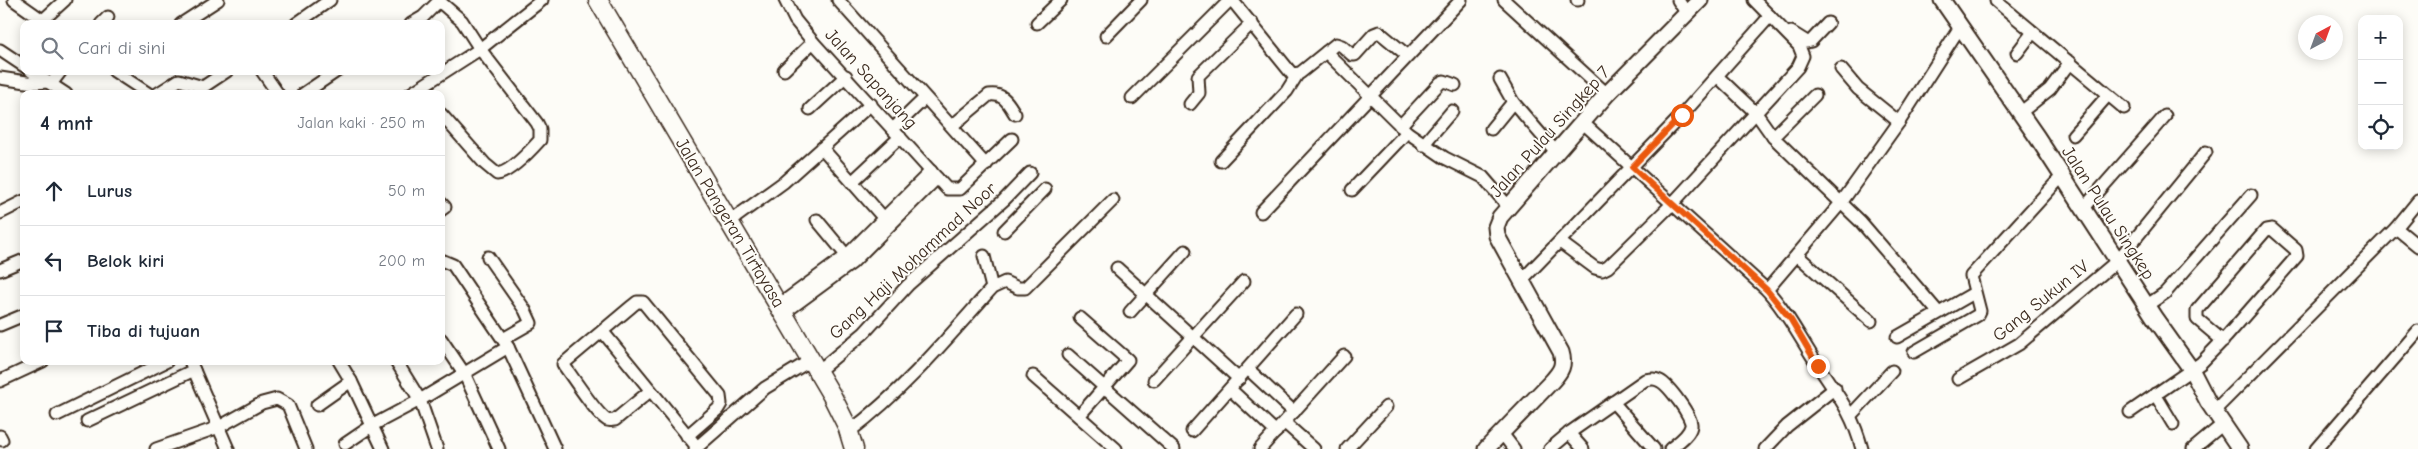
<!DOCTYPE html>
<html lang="id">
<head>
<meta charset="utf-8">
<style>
	:root { --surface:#fff; --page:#f2f2f3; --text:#1f2937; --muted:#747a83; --line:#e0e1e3 }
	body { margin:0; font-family:"Comic Neue",sans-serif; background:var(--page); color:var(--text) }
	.controls { position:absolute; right:15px; top:15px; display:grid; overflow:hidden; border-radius:10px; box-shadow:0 2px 12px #0003 }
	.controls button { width:45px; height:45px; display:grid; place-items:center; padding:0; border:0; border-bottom:1px solid var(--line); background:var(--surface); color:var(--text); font:25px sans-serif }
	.compass { position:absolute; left:2298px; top:15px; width:45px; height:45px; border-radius:50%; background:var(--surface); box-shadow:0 2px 12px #0003; rotate:41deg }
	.stop { position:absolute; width:15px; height:15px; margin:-11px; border:4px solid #ea580c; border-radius:50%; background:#fff }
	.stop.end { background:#ea580c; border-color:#fff; box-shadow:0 1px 5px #0008 }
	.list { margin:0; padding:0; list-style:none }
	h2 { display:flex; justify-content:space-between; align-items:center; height:65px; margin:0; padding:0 20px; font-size:21px }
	h2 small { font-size:16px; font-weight:400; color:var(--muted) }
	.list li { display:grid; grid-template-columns:32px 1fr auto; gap:15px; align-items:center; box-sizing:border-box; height:70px; padding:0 20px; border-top:1px solid var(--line) }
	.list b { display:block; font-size:19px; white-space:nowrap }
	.list em { font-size:16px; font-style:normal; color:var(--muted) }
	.icon { flex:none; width:28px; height:28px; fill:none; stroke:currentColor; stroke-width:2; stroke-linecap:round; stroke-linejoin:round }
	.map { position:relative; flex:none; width:2418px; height:449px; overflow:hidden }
	.search { position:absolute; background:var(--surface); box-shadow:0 2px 12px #0003; left:20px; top:20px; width:425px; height:55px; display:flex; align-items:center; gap:12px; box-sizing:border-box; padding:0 18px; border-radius:10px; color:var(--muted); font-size:19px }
	.panel { position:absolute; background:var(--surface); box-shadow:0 2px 12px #0003; left:20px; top:90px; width:425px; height:275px; border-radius:10px }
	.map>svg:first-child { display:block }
</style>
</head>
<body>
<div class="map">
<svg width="2418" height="449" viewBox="0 0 2418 449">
	<rect width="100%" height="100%" fill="#fdfcf7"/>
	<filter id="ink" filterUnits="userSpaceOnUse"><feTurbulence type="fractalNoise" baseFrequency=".02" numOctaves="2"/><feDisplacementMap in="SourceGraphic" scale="10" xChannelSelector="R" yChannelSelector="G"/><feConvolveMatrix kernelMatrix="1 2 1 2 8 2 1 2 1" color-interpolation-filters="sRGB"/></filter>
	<g filter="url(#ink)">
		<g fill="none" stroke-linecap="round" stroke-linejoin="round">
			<g stroke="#3b2a1e" stroke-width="15">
				<g id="street">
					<path d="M14,0L48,24"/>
					<path d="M785,0L795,20L813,42L947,189H960L1012,139"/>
					<path d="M838,0L986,165"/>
					<path d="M1232,0L1292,74L1300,73L1326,52L1407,132L1445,158L1483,177L1508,206"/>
					<path d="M1504,0L1607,94"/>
					<path d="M1577,0H1578"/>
					<path d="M1678,0L1687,14"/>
					<path d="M439,1L462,21L480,49L537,123L540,129V140C531,150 510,173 497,174L485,164L441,114"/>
					<path d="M1996,1L2124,108"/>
					<path d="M43,20L65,0"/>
					<path d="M1037,23L1061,0"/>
					<path d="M101,24L108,17"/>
					<path d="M181,24L218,0"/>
					<path d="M296,24L330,0"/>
					<path d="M411,24L423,17L440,0"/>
					<path d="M1791,32L1807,42L1811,41L1828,23"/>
					<path d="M1106,36L1141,0"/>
					<path d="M0,50L24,66"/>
					<path d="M1326,52L1336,44L1342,46L1352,55H1355L1374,34L1379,32L1408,56"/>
					<path d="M2017,53L2033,32"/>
					<path d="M1841,69L1858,89L1899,122"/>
					<path d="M784,70L813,42"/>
					<path d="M31,71L66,94"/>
					<path d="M114,71L149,94"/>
					<path d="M262,71L278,94"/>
					<path d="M1717,76L1756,113L1773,137L1861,222L1938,312"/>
					<path d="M0,78L33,83L49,82"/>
					<path d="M1500,79L1513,102L1556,152"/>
					<path d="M51,84L61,71"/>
					<path d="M157,94L179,80L203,87L227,71"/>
					<path d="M303,94L337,71"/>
					<path d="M410,94L480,49L542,0"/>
					<path d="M1132,98L1230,0"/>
					<path d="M1190,104L1199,93L1198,76L1252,23"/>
					<path d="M810,109L846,76"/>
					<path d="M2020,113L2050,89L2070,62"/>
					<path d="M1582,122L1767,290C1787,312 1800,338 1817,364C1837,395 1852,411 1862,449"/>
					<path d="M952,126L989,95C1004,93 1008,103 1015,114"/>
					<path d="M1400,126L1440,83L1444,81L1455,85"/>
					<path d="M894,128L925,98"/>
					<path d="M1491,129L1513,102"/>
					<path d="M2073,135L2108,95"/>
					<path d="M1773,137L1815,95"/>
					<path d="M1423,145L1452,111"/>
					<path d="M822,148L889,224"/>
					<path d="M1221,161L1287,91L1297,75"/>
					<path d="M852,182L900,137"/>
					<path d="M1352,190L1407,132"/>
					<path d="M441,203L445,207L441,210"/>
					<path d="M2083,209L2165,116"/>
					<path d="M1261,212L1461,0"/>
					<path d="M0,213L24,201"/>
					<path d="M817,220L851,261"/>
					<path d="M729,222L784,182L871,104"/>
					<path d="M2396,228L2418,246"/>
					<path d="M1004,231L1045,189"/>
					<path d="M1560,242L1595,268L1602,270L1608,267L1672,204L1798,67L1803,56L1799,46L1754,0"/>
					<path d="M1797,255L1871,321"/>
					<path d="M984,256L992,288"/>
					<path d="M488,257L525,310L531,323L503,339"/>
					<path d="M441,260L453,265L508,347L555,449"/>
					<path d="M1117,268L1239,379"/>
					<path d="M0,270L24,260"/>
					<path d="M1521,281L1682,115L1770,16"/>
					<path d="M1767,290L1841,203L1899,122L1960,27"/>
					<path d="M779,305L846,256L931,171"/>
					<path d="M2146,306L2165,293L2251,195"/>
					<path d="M1130,312L1185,251"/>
					<path d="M784,313L852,263L937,178"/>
					<path d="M0,325L24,315"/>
					<path d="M603,332L697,447"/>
					<path d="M1897,337L1974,293"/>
					<path d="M441,339L464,373L499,449"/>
					<path d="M1914,352L1978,315L1980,311L1971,276L2062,176"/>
					<path d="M1068,355L1174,449"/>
					<path d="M190,361L228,449"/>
					<path d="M339,361L351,381L383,449"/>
					<path d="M396,361L420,400L437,449"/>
					<path d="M1248,369L1294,412"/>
					<path d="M817,372L864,333L908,285L1004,200L1030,173"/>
					<path d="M1033,376L1116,449"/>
					<path d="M1958,379L2019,344L2117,261L2206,152"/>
					<path d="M1154,380L1244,281"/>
					<path d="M0,381L43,361"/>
					<path d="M1230,389L1276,432"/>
					<path d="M650,391L615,420C612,420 610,421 607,420C597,415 571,375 563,364L632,306L637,302H643L720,396L721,404L718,409L687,436"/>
					<path d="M2155,394L2173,424"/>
					<path d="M1613,402L1654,449"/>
					<path d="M317,405L351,381"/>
					<path d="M2214,411L2396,228L2418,201"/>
					<path d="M2130,412L2201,363L2227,336L2297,256L2296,250L2272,229L2266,230L2197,310V319L2223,341"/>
					<path d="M57,415L167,361"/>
					<path d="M1851,415L1892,371"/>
					<path d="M1079,416L1128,360L1080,318"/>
					<path d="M87,421L194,370"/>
					<path d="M1285,423L1314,449"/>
					<path d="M1192,431L1296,314"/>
					<path d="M849,432C905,389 945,341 992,288L1005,282L1018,288H1025L1113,200"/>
					<path d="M1501,432L1514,449"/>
					<path d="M1569,433L1583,449"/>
					<path d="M0,436L2,440"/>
					<path d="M345,444L373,425L420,400L508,347"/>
					<path d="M156,449L219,427L262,403L277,399L288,405L306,449"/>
					<path d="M695,449L765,388L811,360"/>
					<path d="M1260,449L1344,356"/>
					<path d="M1347,449L1386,407"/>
					<path d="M1550,449L1569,433L1645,380C1651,379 1654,378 1660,381C1668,385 1693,417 1691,426C1689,436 1677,443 1670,449"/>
					<path d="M1765,449L1787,426L1835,388"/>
					<path d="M2193,449L2223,424"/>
					<path d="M2316,449L2418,331"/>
				</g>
			</g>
			<g stroke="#3b2a1e" stroke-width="19">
				<g id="secondary">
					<path d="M1942,0L2037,137L2154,317L2191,369L2208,402L2240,449"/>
					<path d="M1486,449L1552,381C1561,371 1565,365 1561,352L1497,236L1496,227L1500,217L1607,94L1700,0"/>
				</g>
			</g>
			<g stroke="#3b2a1e" stroke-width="21">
				<path id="primary" d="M598,0L832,396L847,426L854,449"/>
			</g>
			<use href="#street" stroke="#fdfcf7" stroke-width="11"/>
			<use href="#secondary" stroke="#fdfcf7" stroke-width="15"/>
			<use href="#primary" stroke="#fdfcf7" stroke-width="18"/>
		</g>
	</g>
	<g fill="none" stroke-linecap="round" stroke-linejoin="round" filter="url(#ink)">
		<path stroke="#ea580c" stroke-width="6" d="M1682,115L1632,167L1767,290L1791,320L1818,366"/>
	</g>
	<g text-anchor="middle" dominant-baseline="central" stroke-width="4" stroke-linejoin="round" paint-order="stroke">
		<g font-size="18" fill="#3b2a1e" stroke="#fdfcf7">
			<text transform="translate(871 79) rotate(48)">Jalan Sapanjang</text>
			<text transform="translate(1550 132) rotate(-48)">Jalan Pulau Singkep 7</text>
			<text transform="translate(2108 213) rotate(57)">Jalan Pulau Singkep</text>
			<text transform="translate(730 223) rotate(59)">Jalan Pangeran Tirtayasa</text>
			<text transform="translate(913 261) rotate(-43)">Gang Haji Mohammad Noor</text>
			<text transform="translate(2041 301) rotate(-39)">Gang Sukun IV</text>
		</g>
	</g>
</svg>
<div class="controls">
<button>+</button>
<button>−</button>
<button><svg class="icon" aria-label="locate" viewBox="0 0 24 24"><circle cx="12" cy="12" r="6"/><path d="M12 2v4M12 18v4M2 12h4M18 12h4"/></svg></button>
</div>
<svg class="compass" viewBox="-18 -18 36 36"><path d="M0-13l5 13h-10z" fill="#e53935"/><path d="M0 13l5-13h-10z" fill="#747a83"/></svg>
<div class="stop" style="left:1682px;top:115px"></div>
<div class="stop end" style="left:1818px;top:366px"></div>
<div class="search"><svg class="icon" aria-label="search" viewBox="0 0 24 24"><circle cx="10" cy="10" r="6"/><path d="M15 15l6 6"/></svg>Cari di sini</div>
<section class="panel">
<h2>4 mnt<small>Jalan kaki · 250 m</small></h2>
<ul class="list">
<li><svg class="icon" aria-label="ahead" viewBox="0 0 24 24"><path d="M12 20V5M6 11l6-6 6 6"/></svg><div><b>Lurus</b></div><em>50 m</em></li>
<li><svg class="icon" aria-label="left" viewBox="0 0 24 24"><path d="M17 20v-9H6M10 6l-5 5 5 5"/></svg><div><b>Belok kiri</b></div><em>200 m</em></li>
<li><svg class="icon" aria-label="arrive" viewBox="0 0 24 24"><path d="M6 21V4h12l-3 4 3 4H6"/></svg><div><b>Tiba di tujuan</b></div></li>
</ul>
</section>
</div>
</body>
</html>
